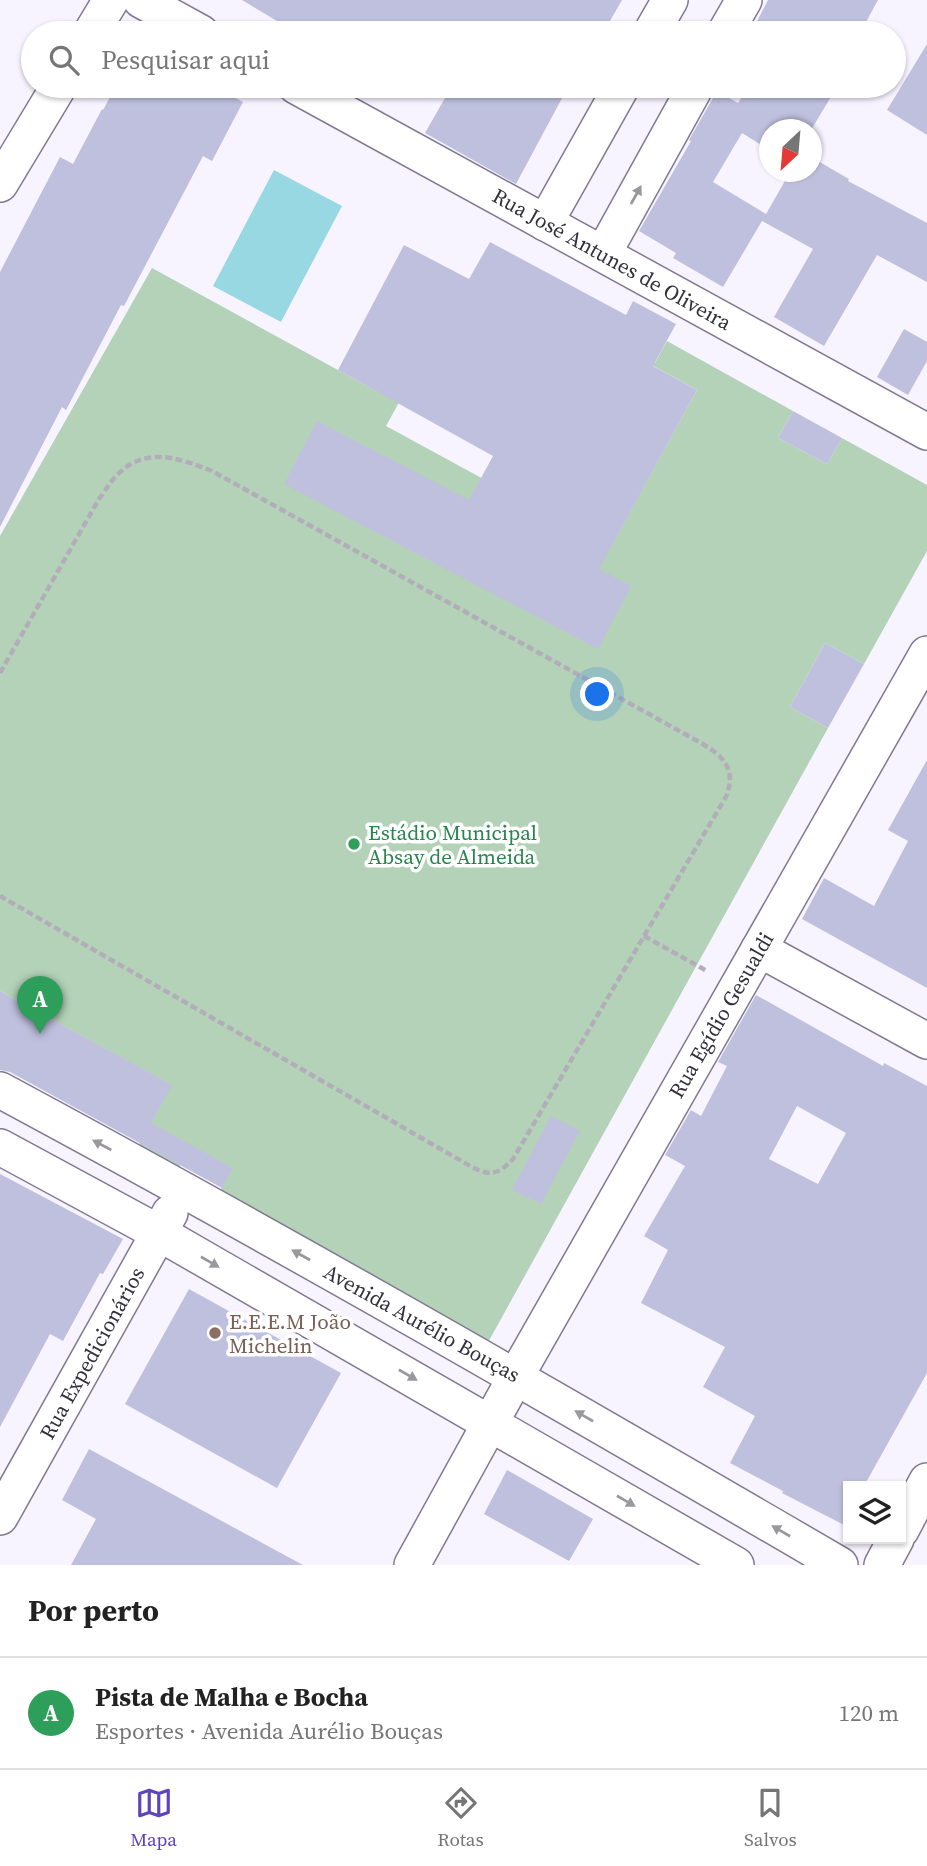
<!DOCTYPE html>
<html lang="pt">
<head>
<meta charset="utf-8">
<style>
	:root { --surface:#fff; --page:#f2f2f2; --text:#222; --muted:#767676; --line:#e0e0e0; --accent:#5d44bc }
	body { margin:0; font-family:"Source Serif 4",serif; background:var(--page); color:var(--text) }
	.controls { position:absolute; right:21px; bottom:21px; display:grid; overflow:hidden; border-radius:0px; box-shadow:0 2px 5px #0004 }
	.controls button { width:63px; height:63px; display:grid; place-items:center; padding:0; border:0; border-bottom:2px solid var(--line); background:var(--surface); color:var(--text); font:35px sans-serif }
	.compass { position:absolute; left:759px; top:119px; width:63px; height:63px; border-radius:50%; background:var(--surface); box-shadow:0 2px 5px #0004; rotate:206deg }
	.you { position:absolute; left:598px; top:695px; width:24px; height:24px; margin:-18px; border:5px solid #fff; border-radius:50%; background:#1a73e8; box-shadow:0 0 0 10px #1a73e833 }
	.badge { display:grid; place-items:center; width:46px; height:46px; border-radius:50%; background:var(--accent); color:#fff; font-size:23px; font-weight:700 }
	.pin { position:absolute; translate:-50% -58px; filter:drop-shadow(0 2px 4px #0008) }
	.pin::after { content:''; position:absolute; top:37px; width:24px; height:21px; background:inherit; clip-path:polygon(0 0,100% 0,50% 100%) }
	.list { margin:0; padding:0; list-style:none }
	h2 { display:flex; justify-content:space-between; align-items:center; height:91px; margin:0; padding:0 28px; font-size:30px }
	h2 small { font-size:23px; font-weight:400; color:var(--muted) }
	.list li { display:grid; grid-template-columns:46px 1fr auto; gap:21px; align-items:center; box-sizing:border-box; height:112px; padding:0 28px; border-top:2px solid var(--line) }
	.list b { display:block; font-size:26px; white-space:nowrap }
	.list p { margin:0; font-size:23px; white-space:nowrap; color:var(--muted) }
	.list em { font-size:23px; font-style:normal; color:var(--muted) }
	.icon { flex:none; width:38px; height:38px; fill:none; stroke:currentColor; stroke-width:2; stroke-linecap:round; stroke-linejoin:round }
	.map { position:relative; flex:none; width:927px; height:1565px; overflow:hidden }
	.search { position:absolute; background:var(--surface); box-shadow:0 2px 5px #0004; left:21px; right:21px; top:21px; height:77px; display:flex; align-items:center; gap:18px; box-sizing:border-box; padding:0 24px; border-radius:38px; color:var(--muted); font-size:26px }
	.sheet { height:203px; background:var(--surface) }
	nav { display:flex; justify-content:space-around; align-items:center; box-sizing:border-box; height:98px; border-top:2px solid var(--line); background:var(--surface); font-size:19px; color:var(--muted) }
	nav a { display:grid; justify-items:center; gap:4px }
	nav .on { color:var(--accent) }
	.map>svg:first-child { display:block }
</style>
</head>
<body>
<div class="map">
<svg width="927" height="1565" viewBox="0 0 927 1565">
	<rect width="100%" height="100%" fill="#f7f3ff"/>
	<path fill="#b4d2b8" d="M152,268L378,392L414,375L386,426L610,548L697,390L599,336L600,333L655,363L667,341L793,411L778,438L827,464L842,438L927,485V551L864,664L825,643L790,707L828,728L486,1346L217,1197L232,1168L191,1146L175,1174L135,1152L171,1085L0,991V536Z"/>
	<path fill="#98d8e3" d="M274,170L342,206L281,322L213,286Z"/>
	<g fill="#bec0de" fill-rule="evenodd">
		<path d="M242,0H622L603,33H297Z"/>
		<path d="M768,0H878L860,33H751Z"/>
		<path d="M927,44V135L887,110Z"/>
		<path d="M116,86H213L243,102L212,161L203,156L124,306L121,305L66,410L62,407L0,527V272L60,157L73,164L102,109L103,110Z"/>
		<path d="M424,86H566L568,87L516,184L425,133L445,98Z"/>
		<path d="M749,86H817L832,95L811,130H769V150L742,133L713,182L766,214L790,172H811V157L849,179L848,181L927,223V282L877,255L824,346L774,317L813,249L762,221L723,287L673,258L676,253L639,231L691,141L689,140L717,91L738,103Z"/>
		<path d="M490,242L626,315L633,301L676,324L653,366L697,390L599,569L631,586L598,649L284,484L317,421L469,500L493,456L338,370L404,245L469,279Z"/>
		<path d="M904,329L927,342V361L908,395L877,377Z"/>
		<path d="M793,411L842,438L827,464L778,438Z"/>
		<path d="M825,643L864,664L828,728L790,707Z"/>
		<path d="M927,760V988L802,919L824,878L874,906L908,841L888,830Z"/>
		<path d="M0,991L172,1085L151,1123L233,1168L222,1188L10,1072L0,1070Z"/>
		<path d="M756,995L883,1066L884,1063L927,1086V1373L864,1486H848V1527L782,1493L783,1491L730,1463L755,1416L703,1387L725,1347L641,1303L668,1250L644,1236L685,1166L665,1155L691,1110L701,1116L727,1066L718,1062ZM797,1106L846,1133L818,1184L769,1159Z"/>
		<path d="M551,1116L580,1131L541,1204L512,1190Z"/>
		<path d="M0,1174L123,1239L103,1274L100,1273L63,1341L50,1334L0,1427Z"/>
		<path d="M189,1289L341,1373L277,1488L125,1404Z"/>
		<path d="M89,1449L303,1565H71L96,1519L62,1500Z"/>
		<path d="M507,1470L593,1519L569,1561L484,1514Z"/>
	</g>
	<g fill="none" stroke-linecap="round" stroke-linejoin="round">
		<g stroke="#827993" stroke-width="38">
			<g id="street">
				<path d="M141,0L201,33"/>
				<path d="M91,33L111,0"/>
				<path d="M651,33L670,0"/>
				<path d="M725,33L744,0"/>
				<path d="M296,86L927,432"/>
				<path d="M0,184L59,86"/>
				<path d="M545,223L622,86"/>
				<path d="M603,254L696,86"/>
				<path d="M759,949L927,1041"/>
				<path d="M0,1090C283,1242 562,1403 840,1565"/>
				<path d="M0,1147L159,1233L736,1565"/>
				<path d="M0,1517L170,1213"/>
				<path d="M901,1530L927,1481"/>
				<path d="M412,1565L525,1360L927,654"/>
				<path d="M882,1565L896,1539"/>
			</g>
		</g>
		<g stroke="#b2aeb9" stroke-width="4.5" stroke-dasharray="7 3.5" stroke-linecap="butt">
			<path d="M0,673L99,499C104,492 109,484 115,477C144,445 179,458 212,471L701,743C723,756 736,768 727,795L513,1159C499,1174 491,1177 472,1167L0,896"/>
			<path d="M644,936L707,971"/>
		</g>
		<use href="#street" stroke="#fff" stroke-width="35"/>
	</g>
	<defs><path id="oneway-solid" d="M-6-.8H1V-3.2L6.5 0L1 3.2V.8H-6Z" transform="scale(1.75)"/></defs>
	<g fill="#9a989d">
		<use href="#oneway-solid" transform="translate(636 195) rotate(-61)"/>
		<use href="#oneway-solid" transform="translate(102 1145) rotate(-152)"/>
		<use href="#oneway-solid" transform="translate(301 1255) rotate(-151)"/>
		<use href="#oneway-solid" transform="translate(210 1262) rotate(30)"/>
		<use href="#oneway-solid" transform="translate(408 1375) rotate(30)"/>
		<use href="#oneway-solid" transform="translate(584 1416) rotate(-150)"/>
		<use href="#oneway-solid" transform="translate(626 1501) rotate(30)"/>
		<use href="#oneway-solid" transform="translate(781 1531) rotate(-150)"/>
	</g>
	<circle fill="#2e9e5b" stroke="#fff" stroke-width="2.5" cx="354" cy="844" r="7"/>
	<circle fill="#8d6e63" stroke="#fff" stroke-width="2.5" cx="215" cy="1333" r="7"/>
	<g text-anchor="middle" dominant-baseline="central" stroke-width="7" stroke-linejoin="round" paint-order="stroke">
		<g font-size="21" fill="#34303b" stroke="#fff">
			<text transform="translate(612 259) rotate(29)">Rua José Antunes de Oliveira</text>
			<text transform="translate(721 1015) rotate(-60)">Rua Egídio Gesualdi</text>
			<text transform="translate(422 1323) rotate(29)">Avenida Aurélio Bouças</text>
			<text transform="translate(92 1353) rotate(-61)">Rua Expedicionários</text>
		</g>
		<g font-size="21" fill="#27864d" stroke="#fff" text-anchor="start">
			<text x="368" y="832">Estádio Municipal<tspan x="368" dy="24">Absay de Almeida</tspan></text>
		</g>
		<g font-size="21" fill="#785e54" stroke="#fff" text-anchor="start">
			<text x="229" y="1321">E.E.E.M João<tspan x="229" dy="24">Michelin</tspan></text>
		</g>
	</g>
</svg>
<div class="controls">
<button><svg class="icon" aria-label="layers" viewBox="0 0 24 24"><path d="M12 4l9 5-9 5-9-5zM3 14l9 5 9-5"/></svg></button>
</div>
<svg class="compass" viewBox="-18 -18 36 36"><path d="M0-13l5 13h-10z" fill="#e53935"/><path d="M0 13l5-13h-10z" fill="#767676"/></svg>
<div class="you"></div>
<div class="pin badge" style="left:40px;top:1034px;background:#2e9e5b">A</div>
<div class="search"><svg class="icon" aria-label="search" viewBox="0 0 24 24"><circle cx="10" cy="10" r="6"/><path d="M15 15l6 6"/></svg>Pesquisar aqui</div>
</div>
<section class="sheet">
<h2>Por perto<small></small></h2>
<ul class="list">
<li><span class="badge" style="background:#2e9e5b">A</span><div><b>Pista de Malha e Bocha</b><p>Esportes · Avenida Aurélio Bouças</p></div><em>120 m</em></li>
</ul>
</section>
<nav>
<a class="on"><svg class="icon" aria-label="map" viewBox="0 0 24 24"><path d="M3 6l6-2 6 2 6-2v14l-6 2-6-2-6 2zM9 4v14M15 6v14"/></svg>Mapa</a>
<a><svg class="icon" aria-label="directions" viewBox="0 0 24 24"><path d="M12 3l9 9-9 9-9-9zM9 14v-3h6M13 9l2 2-2 2"/></svg>Rotas</a>
<a><svg class="icon" aria-label="saved" viewBox="0 0 24 24"><path d="M7 4h10v16l-5-4-5 4z"/></svg>Salvos</a>
</nav>
</body>
</html>
